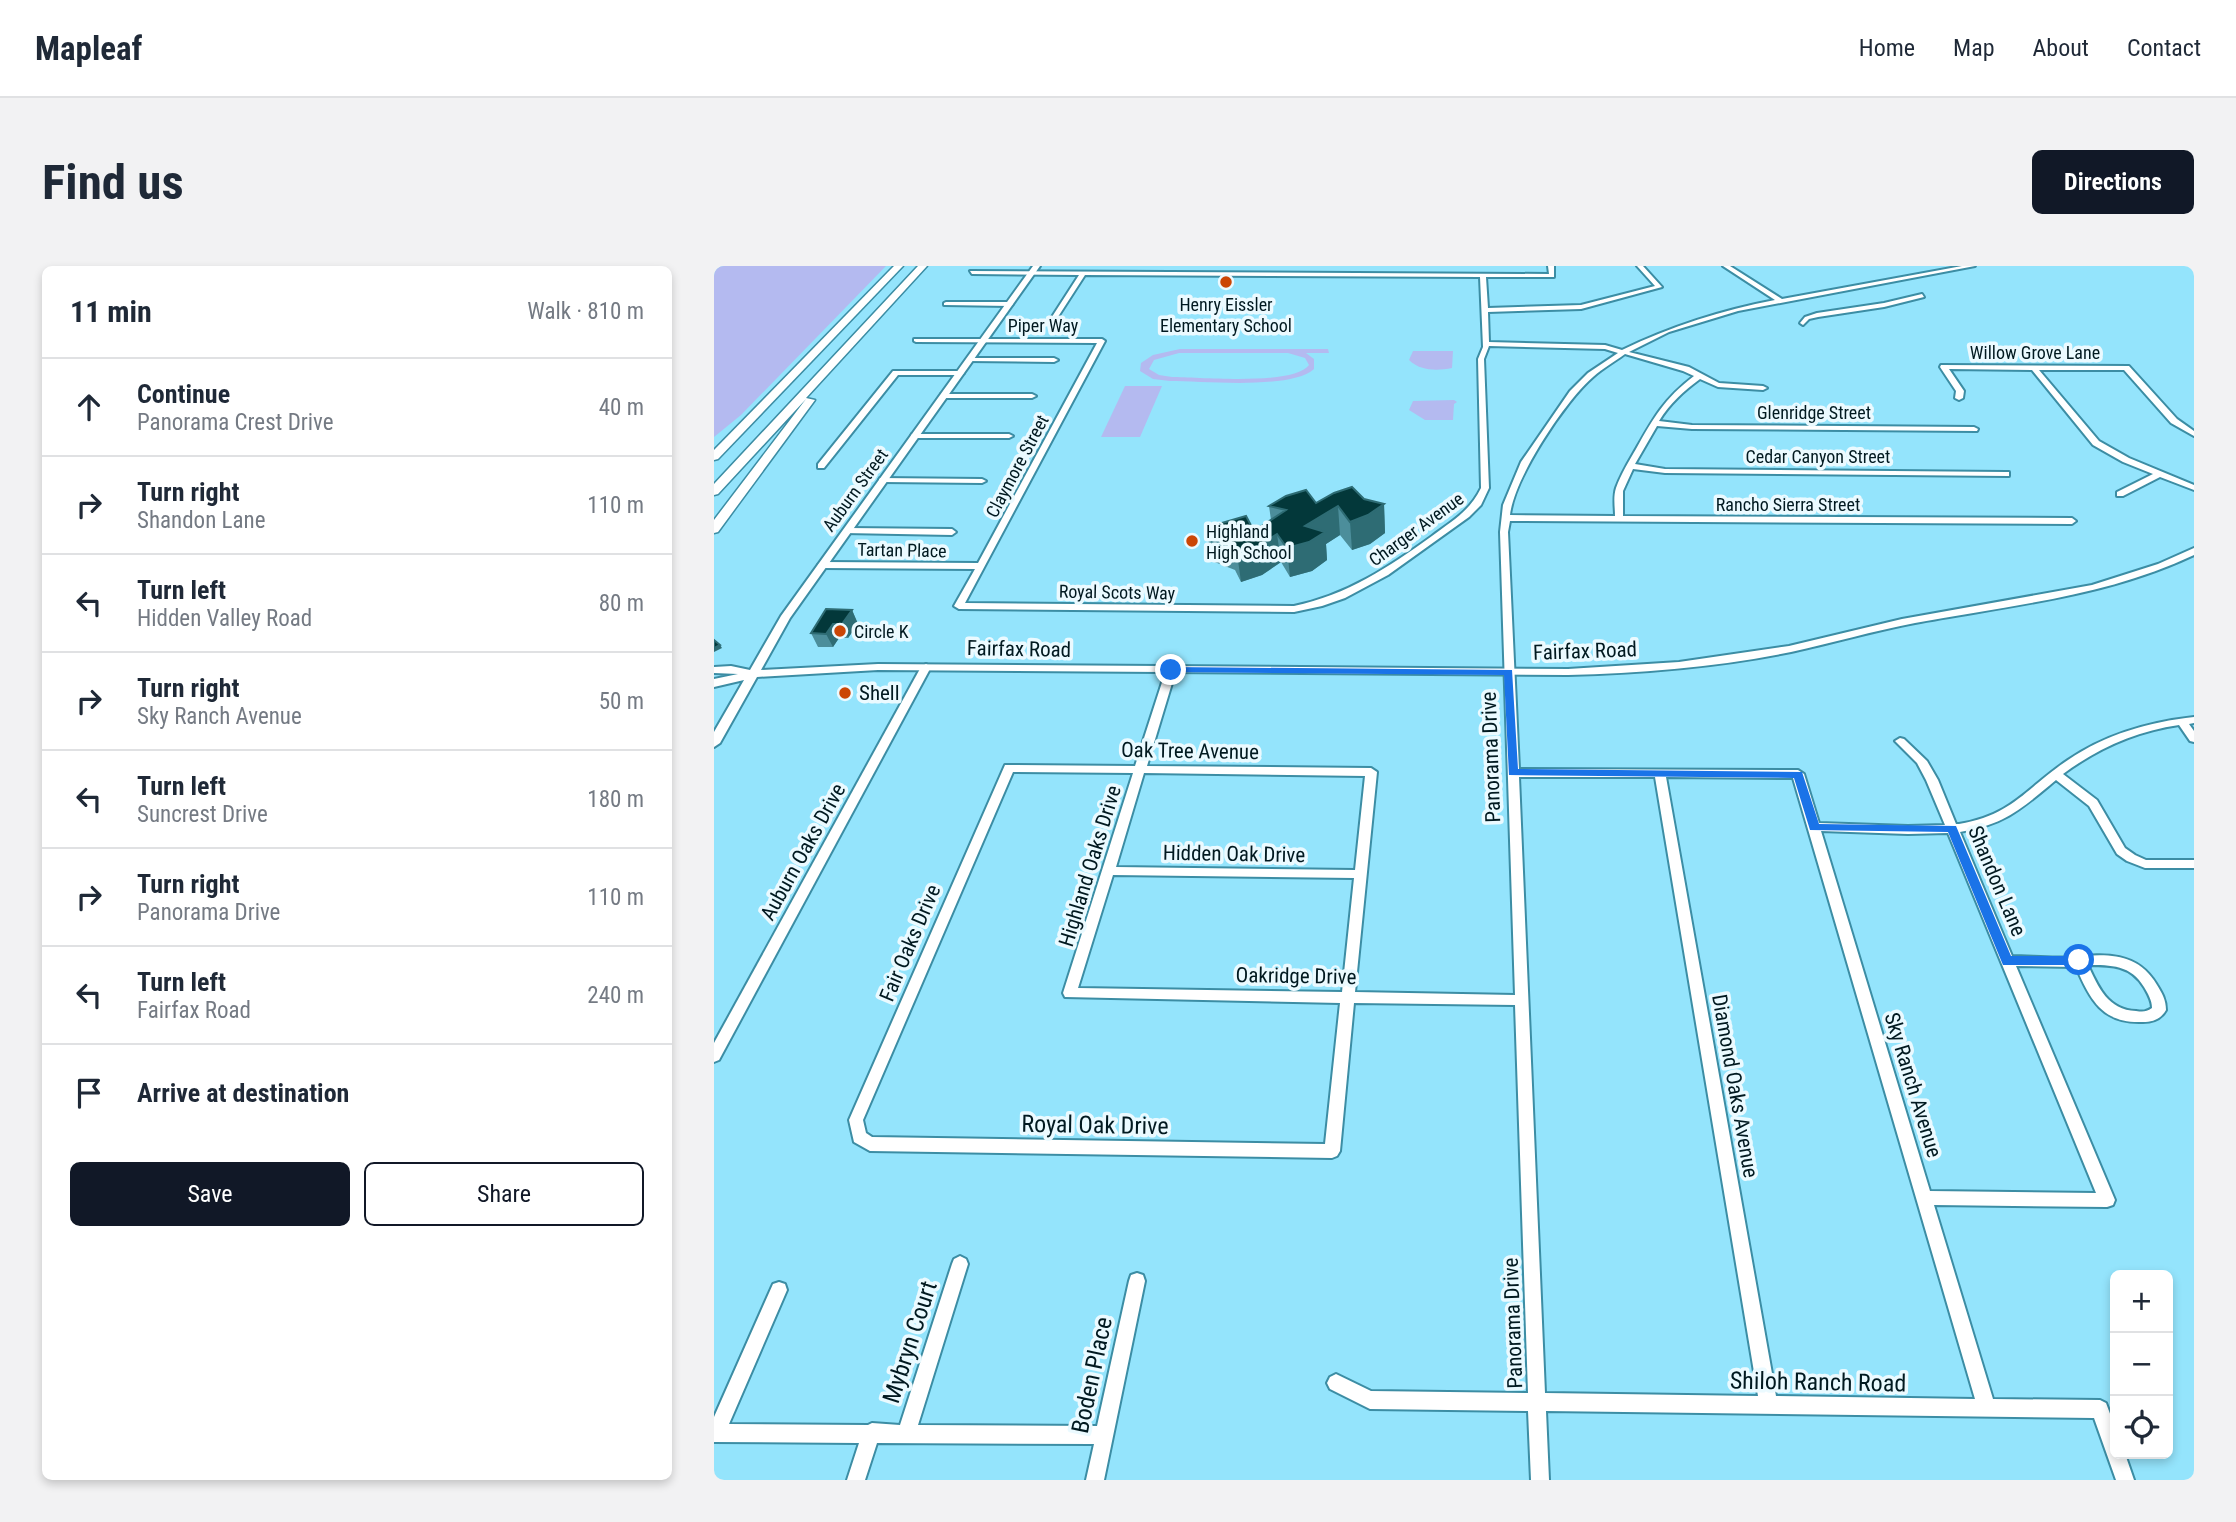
<!DOCTYPE html>
<html lang="en">
<head>
<meta charset="utf-8">
<style>
	:root { --surface:#fff; --page:#f2f2f3; --text:#1f2937; --muted:#747a83; --line:#e0e1e3; --accent:#111827 }
	body { margin:0; font-family:"Roboto Condensed",sans-serif; background:var(--page); color:var(--text) }
	.controls { position:absolute; right:21px; bottom:21px; display:grid; overflow:hidden; border-radius:10px; box-shadow:0 4px 10px #0003 }
	.controls button { width:63px; height:63px; display:grid; place-items:center; padding:0; border:0; border-bottom:2px solid var(--line); background:var(--surface); color:var(--text); font:35px sans-serif }
	.stop { position:absolute; width:21px; height:21px; margin:-16px; border:5px solid #1a73e8; border-radius:50%; background:#fff }
	.stop.end { background:#1a73e8; border-color:#fff; box-shadow:0 2px 7px #0008 }
	.list { margin:0; padding:0; list-style:none }
	h2 { display:flex; justify-content:space-between; align-items:center; height:91px; margin:0; padding:0 28px; font-size:30px }
	h2 small { font-size:23px; font-weight:400; color:var(--muted) }
	.list li { display:grid; grid-template-columns:46px 1fr auto; gap:21px; align-items:center; box-sizing:border-box; height:98px; padding:0 28px; border-top:2px solid var(--line) }
	.list b { display:block; font-size:26px; white-space:nowrap }
	.list p { margin:0; font-size:23px; white-space:nowrap; color:var(--muted) }
	.list em { font-size:23px; font-style:normal; color:var(--muted) }
	.actions { display:flex; gap:14px; padding:21px 28px }
	.actions a { flex:1; padding:16px 0; border:2px solid var(--accent); border-radius:10px; text-align:center; font-size:24px; color:var(--accent) }
	.actions .main { background:var(--accent); color:#fff }
	.icon { flex:none; width:38px; height:38px; fill:none; stroke:currentColor; stroke-width:2; stroke-linecap:round; stroke-linejoin:round }
	.map { position:relative; flex:none; width:1480px; height:1214px; overflow:hidden; border-radius:10px }
	header { display:flex; align-items:center; gap:42px; box-sizing:border-box; height:98px; padding:0 35px; background:var(--surface); border-bottom:2px solid var(--line) }
	header strong { font-size:33px }
	nav { display:flex; gap:38px; margin-inline-start:auto; font-size:24px }
	.intro { display:flex; align-items:center; justify-content:space-between; box-sizing:border-box; height:168px; padding:0 42px }
	h1 { margin:0; font-size:49px }
	.button { padding:18px 32px; border-radius:10px; background:var(--accent); color:#fff; font-size:24px; font-weight:700 }
	main { display:flex; gap:42px; padding:0 42px }
	aside { flex:1; background:var(--surface); border-radius:10px; box-shadow:0 4px 10px #0003 }
	.map>svg:first-child { display:block }
</style>
</head>
<body>
<header>
<strong>Mapleaf</strong>
<nav><a>Home</a><a>Map</a><a>About</a><a>Contact</a></nav>
</header>
<div class="intro"><h1>Find us</h1><a class="button">Directions</a></div>
<main>
<aside>
<h2>11 min<small>Walk · 810 m</small></h2>
<ul class="list">
<li><svg class="icon" aria-label="ahead" viewBox="0 0 24 24"><path d="M12 20V5M6 11l6-6 6 6"/></svg><div><b>Continue</b><p>Panorama Crest Drive</p></div><em>40 m</em></li>
<li><svg class="icon" aria-label="right" viewBox="0 0 24 24"><path d="M7 20v-9h11M14 6l5 5-5 5"/></svg><div><b>Turn right</b><p>Shandon Lane</p></div><em>110 m</em></li>
<li><svg class="icon" aria-label="left" viewBox="0 0 24 24"><path d="M17 20v-9H6M10 6l-5 5 5 5"/></svg><div><b>Turn left</b><p>Hidden Valley Road</p></div><em>80 m</em></li>
<li><svg class="icon" aria-label="right" viewBox="0 0 24 24"><path d="M7 20v-9h11M14 6l5 5-5 5"/></svg><div><b>Turn right</b><p>Sky Ranch Avenue</p></div><em>50 m</em></li>
<li><svg class="icon" aria-label="left" viewBox="0 0 24 24"><path d="M17 20v-9H6M10 6l-5 5 5 5"/></svg><div><b>Turn left</b><p>Suncrest Drive</p></div><em>180 m</em></li>
<li><svg class="icon" aria-label="right" viewBox="0 0 24 24"><path d="M7 20v-9h11M14 6l5 5-5 5"/></svg><div><b>Turn right</b><p>Panorama Drive</p></div><em>110 m</em></li>
<li><svg class="icon" aria-label="left" viewBox="0 0 24 24"><path d="M17 20v-9H6M10 6l-5 5 5 5"/></svg><div><b>Turn left</b><p>Fairfax Road</p></div><em>240 m</em></li>
<li><svg class="icon" aria-label="arrive" viewBox="0 0 24 24"><path d="M6 21V4h12l-3 4 3 4H6"/></svg><div><b>Arrive at destination</b></div></li>
</ul>
<div class="actions"><a class="main">Save</a><a>Share</a></div>
</aside>
<div class="map">
<svg width="1480" height="1214" viewBox="0 0 1480 1214">
	<rect width="100%" height="100%" fill="#94e4fc"/>
	<g fill="#b4baf0" fill-rule="evenodd">
		<path d="M0,0H172L27,149L0,171Z"/>
		<path d="M466,83H614L615,87H592L600,93V103C577,124 489,115 456,115L439,113L426,105L427,97L439,89ZM465,87H574L591,92L595,99C580,120 485,111 458,111L445,109L435,103L440,94Z"/>
		<path d="M699,85H739L738,102C723,105 706,105 695,94Z"/>
		<path d="M411,120H448L426,171H387Z"/>
		<path d="M740,134L743,136L740,138L739,154H711L695,144L699,135Z"/>
	</g>
	<g fill="none" stroke-linecap="round" stroke-linejoin="round">
		<g stroke="#3c8da4" stroke-width="4">
			<g id="minor">
				<path d="M834,0H840V11H772L774,42L867,39L941,20L923,0H929L948,21L867,43L774,46L775,76L891,79L908,84C958,60 1008,44 1061,34L1009,0H1016L1068,33L1248,0H1261L1024,45L955,66L915,86L975,101L1005,117L1049,120L1053,122L1049,124L1004,121L986,113C970,125 956,137 945,155L978,159L1260,161L1264,163L1263,165L978,163L943,160L921,198L951,203L1292,206H1295V210L951,207L919,203L909,225V250L1358,252L1362,255L1358,258L796,255L794,266L805,503L1084,504L1090,508L1105,557L1194,560L1231,559L1212,514L1203,497L1181,475L1186,472L1190,473L1213,495L1224,514L1242,558H1245C1299,549 1312,522 1354,494C1392,468 1435,456 1480,451V457L1475,458L1480,465V476L1476,475L1465,459C1423,465 1384,482 1349,508L1383,534L1411,582L1421,589L1432,594H1480V602H1431L1413,595L1403,588L1375,540L1342,514C1307,543 1292,558 1246,566L1298,690C1317,690 1338,693 1358,691C1391,688 1423,685 1443,719C1448,727 1452,734 1452,744C1447,753 1439,756 1429,756C1388,758 1376,733 1362,701L1302,700L1401,934L1399,939L1393,941L1220,939L1279,1133L1386,1134L1392,1137L1401,1161V1188H1411L1420,1214H1402L1380,1152L832,1145L835,1214H817L814,1145L656,1143L616,1123L613,1117L616,1111L622,1108L657,1125L814,1127L801,739L640,737L626,885L623,890L618,892L156,885L140,876L135,854L291,499L421,500L452,404L457,401L462,404L433,500L657,502L663,506L641,726L801,729L786,266L789,239L807,196L856,125L874,107L904,87L891,83L775,80L770,93L775,222L767,239L755,251L674,309L631,332L608,340L580,346L245,343L240,340L261,303L109,302L104,299L109,296L264,297L383,77L202,76L200,75V73H388L391,75L251,337L580,340C633,329 675,301 718,270C738,255 756,245 767,222L764,93L769,81L766,11L371,9L340,57L337,59L334,57L365,9L258,8L256,5L835,8ZM911,88L969,105L980,110C950,133 940,151 922,183C915,195 907,208 902,222C899,231 901,241 901,250L796,249C800,212 851,135 879,111C889,102 900,96 911,88ZM299,506L419,507L349,727L351,731L626,737L611,878L158,871L152,867L149,854ZM430,507L651,510L641,604L402,601ZM805,511H941L1044,1130L831,1127ZM952,511L1079,512L1261,1133L1062,1130ZM1107,565L1194,568L1234,567L1382,927L1216,925ZM399,609L640,612L628,726L364,722ZM1374,699C1397,699 1417,699 1430,721C1434,728 1438,734 1438,742C1432,746 1429,746 1422,745C1394,744 1384,721 1374,699Z"/>
				<path d="M1208,28L1210,31L1170,41L1104,51L1095,53L1089,59L1086,57L1091,51L1103,47L1170,37Z"/>
				<path d="M232,36H296L299,38L296,40L230,39V37Z"/>
				<path d="M256,92H340L344,94L340,96L254,95L252,94Z"/>
				<path d="M1227,99L1415,100L1463,153L1480,165V170L1457,157L1410,104H1325L1385,175L1415,192L1480,219V224L1446,211L1409,230H1403V226L1439,208L1409,196L1379,179L1318,104L1235,103L1250,125L1249,132L1245,134L1241,132L1242,125L1226,101Z"/>
				<path d="M179,105H246L250,107L246,109H184L110,202H104V198Z"/>
				<path d="M227,128H318L322,130L318,132H227Z"/>
				<path d="M198,168H295L299,170L295,172H201L197,170Z"/>
				<path d="M166,212L268,213L272,215L268,217L169,216L165,214Z"/>
				<path d="M133,262L238,263L242,266L238,269L130,267L129,265Z"/>
				<path d="M212,398L217,401L5,794L0,796V777L207,401Z"/>
				<path d="M246,990L252,993L254,998L204,1159L383,1160L415,1015L417,1009L423,1007L429,1009L431,1015L390,1214H372L380,1178L163,1177L151,1214H133L145,1177L0,1176V1151L59,1018L65,1016L71,1018L73,1024L15,1158L154,1159L158,1157L186,1159L238,998L240,993Z"/>
			</g>
		</g>
		<g stroke="#3c8da4" stroke-width="4">
			<path id="major" d="M319,0H326L76,352L47,404L164,398L854,403L965,396L1075,380L1188,353L1378,319L1444,298L1480,282V289C1391,331 1297,339 1201,357C1159,365 1118,377 1077,386C1004,401 928,407 854,409L164,404L43,411L6,477L0,481V466L30,414L0,421V413L24,408L0,407V401L17,400L36,404L67,350Z"/>
		</g>
		<g stroke="#3c8da4" stroke-width="3">
			<g id="highway">
				<path d="M180,0H189L4,193L0,194V184Z"/>
				<path d="M204,0H213L92,132L101,134L4,266L0,267V254L92,133L4,228L0,229V218Z"/>
			</g>
		</g>
		<use href="#minor" fill="#fff" fill-rule="evenodd"/>
		<use href="#major" fill="#fff" fill-rule="evenodd"/>
		<use href="#highway" fill="#fff" fill-rule="evenodd"/>
	</g>
	<g fill="#4c8e9b">
		<path d="M602,237L670,238L671,267L656,278L638,284L626,269L612,278L613,294L598,305L576,311L567,296L548,309L527,316L521,304L498,295L493,267L540,265L557,254L555,240Z"/>
		<path d="M138,344L144,358L134,372H125L119,381H104L97,367Z"/>
	</g>
	<g fill="#2e6c74">
		<path d="M670,238L671,267L656,278L638,284L636,256Z"/>
		<path d="M624,240L626,269L612,278L613,294L598,305L576,311L573,282L591,260Z"/>
		<path d="M563,268L567,296L548,309L527,316L523,287Z"/>
		<path d="M138,344L144,358L134,372L128,358Z"/>
		<path d="M119,358L125,372L119,381L112,368Z"/>
		<path d="M6,379L8,382L0,386V382Z"/>
	</g>
	<g fill="#03383a" stroke="#2e6c74" stroke-width="2">
		<path d="M638,221L650,233L670,238L654,249L636,256L624,240L591,260L611,266L595,276L573,282L563,268L544,280L523,287L517,275L493,267L508,257L532,250L540,265L572,244L555,240L572,230L592,224L602,237L620,227Z"/>
		<path d="M112,343L138,344L128,358H119L112,368L97,367Z"/>
		<path d="M0,374L6,379L0,382Z"/>
	</g>
	<path fill="#1a73e8" d="M457,401L798,404L804,503L1088,506L1105,558L1242,560L1297,690H1365L1371,694L1365,699H1289L1234,566L1096,564L1080,512L795,509L790,409L454,406L453,404Z"/>
	<g fill="#cb4605" stroke="#ebfaff" stroke-width="2.5">
		<circle cx="512" cy="16" r="7"/>
		<circle cx="478" cy="275" r="7"/>
		<circle cx="126" cy="365" r="7"/>
		<circle cx="131" cy="427" r="7"/>
	</g>
	<g text-anchor="middle" dominant-baseline="central" stroke-width="7" stroke-linejoin="round" paint-order="stroke">
		<g font-size="18" fill="#011920" stroke="#ebfaff" text-anchor="start">
			<text x="512" y="38" text-anchor="middle">Henry Eissler<tspan x="512" dy="21">Elementary School</tspan></text>
			<text x="492" y="265">Highland<tspan x="492" dy="21">High School</tspan></text>
			<text x="140" y="365">Circle K</text>
		</g>
		<g font-size="18" fill="#011920" stroke="#ebfaff">
			<text x="329" y="59">Piper Way</text>
			<text x="1321" y="86">Willow Grove Lane</text>
			<text x="1100" y="146">Glenridge Street</text>
			<text x="1104" y="190">Cedar Canyon Street</text>
			<text transform="translate(303 200) rotate(-62)">Claymore Street</text>
			<text transform="translate(141 224) rotate(-54)">Auburn Street</text>
			<text x="1074" y="238">Rancho Sierra Street</text>
			<text transform="translate(702 263) rotate(-36)">Charger Avenue</text>
			<text transform="translate(188 284) rotate(1)">Tartan Place</text>
			<text transform="translate(403 326) rotate(1)">Royal Scots Way</text>
		</g>
		<g font-size="21" fill="#011920" stroke="#ebfaff">
			<text transform="translate(305 383) rotate(1)">Fairfax Road</text>
			<text transform="translate(871 385) rotate(-2)">Fairfax Road</text>
			<text transform="translate(476 485) rotate(1)">Oak Tree Avenue</text>
			<text transform="translate(777 491) rotate(-92)">Panorama Drive</text>
			<text transform="translate(89 586) rotate(-61)">Auburn Oaks Drive</text>
			<text transform="translate(520 588) rotate(1)">Hidden Oak Drive</text>
			<text transform="translate(376 600) rotate(-73)">Highland Oaks Drive</text>
			<text transform="translate(1283 615) rotate(67)">Shandon Lane</text>
			<text transform="translate(196 677) rotate(-67)">Fair Oaks Drive</text>
			<text transform="translate(582 710) rotate(1)">Oakridge Drive</text>
			<text transform="translate(1199 819) rotate(73)">Sky Ranch Avenue</text>
			<text transform="translate(1021 820) rotate(80)">Diamond Oaks Avenue</text>
			<text transform="translate(799 1057) rotate(-92)">Panorama Drive</text>
		</g>
		<g font-size="21" fill="#011920" stroke="#ebfaff" text-anchor="start">
			<text x="145" y="427">Shell</text>
		</g>
		<g font-size="24" fill="#011920" stroke="#ebfaff">
			<text transform="translate(381 859) rotate(1)">Royal Oak Drive</text>
			<text transform="translate(196 1076) rotate(-72)">Mybryn Court</text>
			<text transform="translate(378 1109) rotate(-78)">Boden Place</text>
			<text transform="translate(1104 1116) rotate(1)">Shiloh Ranch Road</text>
		</g>
	</g>
</svg>
<div class="controls">
<button>+</button>
<button>−</button>
<button><svg class="icon" aria-label="locate" viewBox="0 0 24 24"><circle cx="12" cy="12" r="6"/><path d="M12 2v4M12 18v4M2 12h4M18 12h4"/></svg></button>
</div>
<div class="stop" style="left:1365px;top:694px"></div>
<div class="stop end" style="left:457px;top:404px"></div>
</div>
</main>
</body>
</html>
